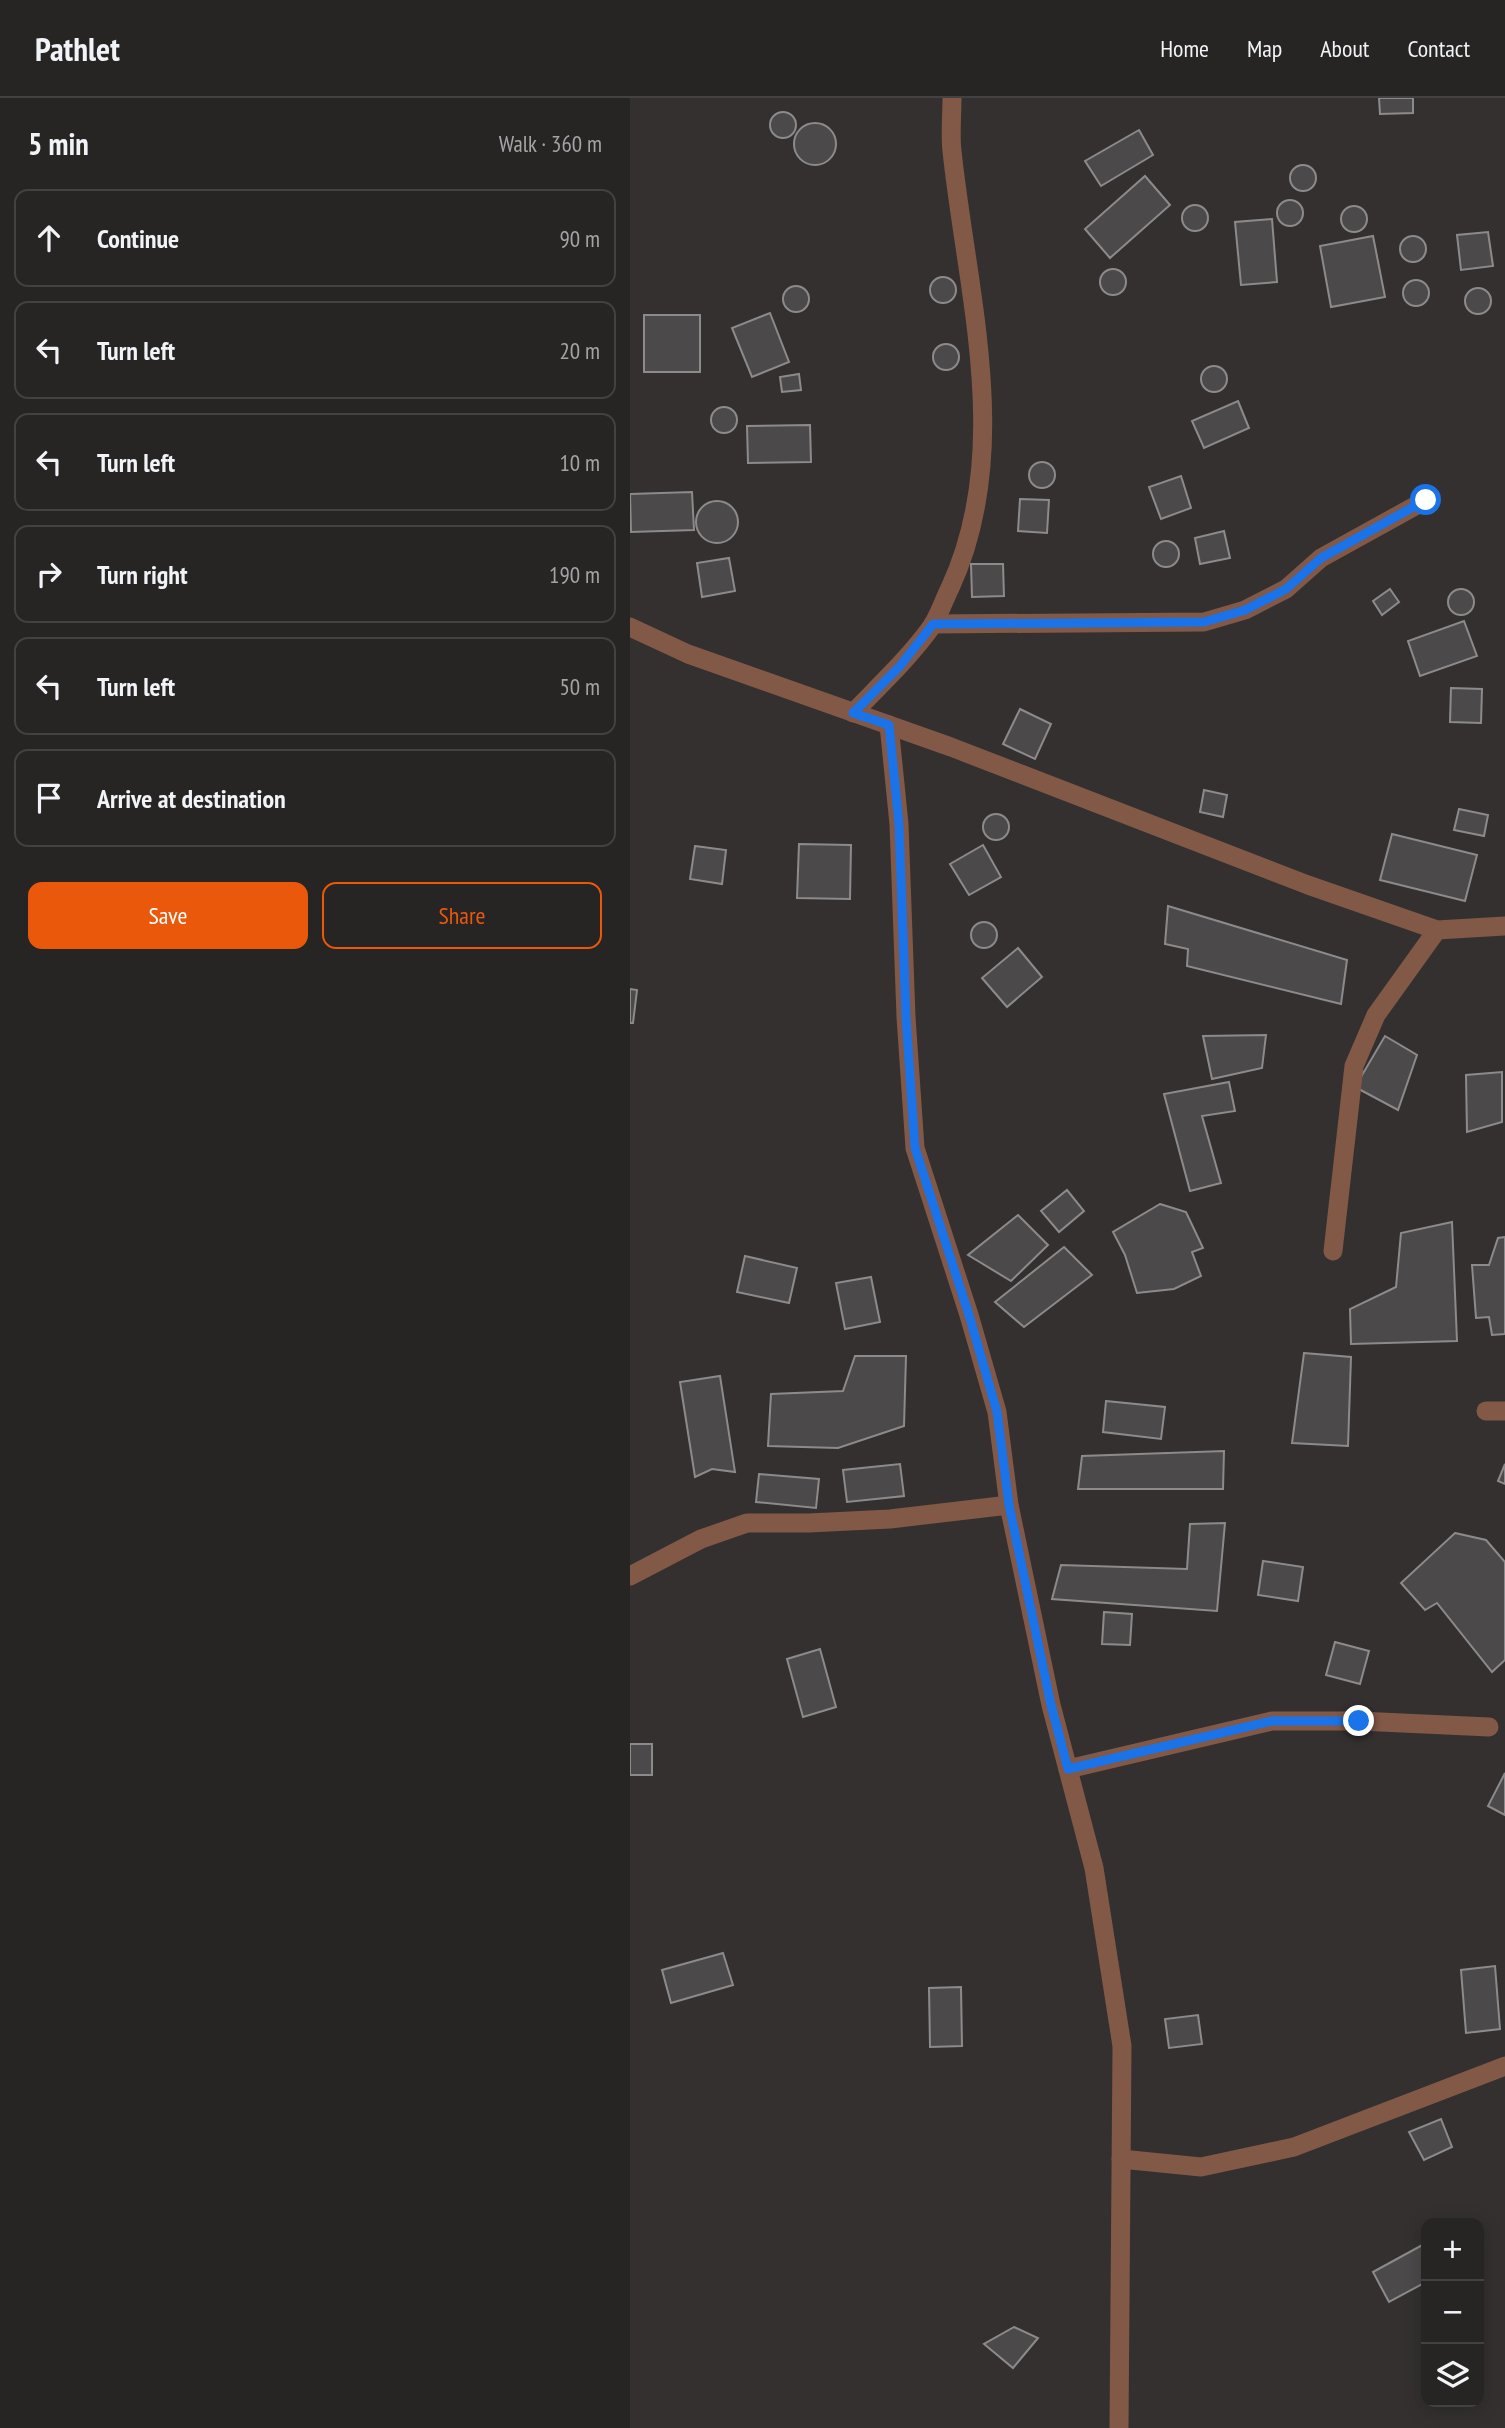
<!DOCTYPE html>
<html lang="en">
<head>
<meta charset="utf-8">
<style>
	:root { --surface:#272424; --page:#333031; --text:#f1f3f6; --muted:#a4a4a6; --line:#434141; --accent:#ea580c }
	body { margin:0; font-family:"PT Sans Narrow",sans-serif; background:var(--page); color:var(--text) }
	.controls { position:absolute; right:21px; bottom:21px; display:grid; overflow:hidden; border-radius:14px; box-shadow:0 4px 18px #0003 }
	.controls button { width:63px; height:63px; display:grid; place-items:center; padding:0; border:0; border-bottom:2px solid var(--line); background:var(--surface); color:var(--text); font:35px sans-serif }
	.stop { position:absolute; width:21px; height:21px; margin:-16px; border:5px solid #1a73e8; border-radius:50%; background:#fff }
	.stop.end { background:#1a73e8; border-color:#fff; box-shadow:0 2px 7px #0008 }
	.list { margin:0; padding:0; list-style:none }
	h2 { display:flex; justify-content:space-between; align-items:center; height:91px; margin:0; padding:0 28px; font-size:30px }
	h2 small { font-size:23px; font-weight:400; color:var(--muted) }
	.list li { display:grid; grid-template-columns:46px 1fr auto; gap:21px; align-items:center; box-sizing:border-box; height:98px; margin:0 14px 14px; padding:0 14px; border:2px solid var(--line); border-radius:14px }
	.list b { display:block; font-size:26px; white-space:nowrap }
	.list em { font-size:23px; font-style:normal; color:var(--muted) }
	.actions { display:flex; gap:14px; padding:21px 28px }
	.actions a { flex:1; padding:16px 0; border:2px solid var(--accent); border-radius:14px; text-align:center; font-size:24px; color:var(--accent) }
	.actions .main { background:var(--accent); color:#fff }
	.icon { flex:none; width:38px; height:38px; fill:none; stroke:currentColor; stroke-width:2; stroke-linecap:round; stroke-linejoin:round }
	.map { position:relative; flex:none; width:875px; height:2330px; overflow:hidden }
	header { display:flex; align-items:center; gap:42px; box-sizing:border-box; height:98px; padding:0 35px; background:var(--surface); border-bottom:2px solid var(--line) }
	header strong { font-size:33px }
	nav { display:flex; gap:38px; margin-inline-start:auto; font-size:24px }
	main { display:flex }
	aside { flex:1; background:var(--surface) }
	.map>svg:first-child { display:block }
</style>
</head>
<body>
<header>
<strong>Pathlet</strong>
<nav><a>Home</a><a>Map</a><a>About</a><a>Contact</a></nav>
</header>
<main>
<aside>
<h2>5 min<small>Walk · 360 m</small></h2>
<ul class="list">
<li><svg class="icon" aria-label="ahead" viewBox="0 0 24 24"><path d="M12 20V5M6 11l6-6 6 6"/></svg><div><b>Continue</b></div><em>90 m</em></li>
<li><svg class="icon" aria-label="left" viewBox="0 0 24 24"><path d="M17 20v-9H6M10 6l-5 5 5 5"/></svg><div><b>Turn left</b></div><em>20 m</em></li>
<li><svg class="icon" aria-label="left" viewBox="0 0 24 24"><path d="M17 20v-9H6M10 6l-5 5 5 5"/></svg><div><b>Turn left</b></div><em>10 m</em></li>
<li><svg class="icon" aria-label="right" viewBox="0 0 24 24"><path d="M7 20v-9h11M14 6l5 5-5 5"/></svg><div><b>Turn right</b></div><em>190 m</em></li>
<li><svg class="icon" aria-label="left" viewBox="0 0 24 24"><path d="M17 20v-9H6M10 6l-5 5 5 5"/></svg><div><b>Turn left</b></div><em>50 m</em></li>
<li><svg class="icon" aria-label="arrive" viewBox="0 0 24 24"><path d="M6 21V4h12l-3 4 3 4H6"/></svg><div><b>Arrive at destination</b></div></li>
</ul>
<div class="actions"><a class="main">Save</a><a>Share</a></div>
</aside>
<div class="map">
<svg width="875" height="2330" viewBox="0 0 875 2330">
	<rect width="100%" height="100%" fill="#343030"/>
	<g fill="#4c494b" stroke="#8d8a8c" stroke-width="2">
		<path d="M749,0H783V15L750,16Z"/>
		<circle cx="153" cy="27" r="13"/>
		<circle cx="185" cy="46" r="21"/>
		<path d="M509,32L523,57L471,88L455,63Z"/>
		<circle cx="673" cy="80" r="13"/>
		<path d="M515,78L540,107L480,160L455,131Z"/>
		<circle cx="660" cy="115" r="13"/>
		<circle cx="565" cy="120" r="13"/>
		<circle cx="724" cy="121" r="13"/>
		<path d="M642,121L647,184L611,187L605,124Z"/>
		<path d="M858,134L863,168L831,172L827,137Z"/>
		<circle cx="783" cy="151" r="13"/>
		<path d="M743,138L755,199L701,209L690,148Z"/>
		<circle cx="483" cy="184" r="13"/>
		<circle cx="313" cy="192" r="13"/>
		<circle cx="786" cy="195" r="13"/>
		<circle cx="166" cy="201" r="13"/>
		<circle cx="848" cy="203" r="13"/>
		<path d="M140,215L159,264L122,279L102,230Z"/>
		<rect x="14" y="217" width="56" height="57"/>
		<circle cx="316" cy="259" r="13"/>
		<circle cx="584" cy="281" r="13"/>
		<path d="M169,276L171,292L152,294L150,279Z"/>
		<path d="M608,303L619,330L574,350L562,323Z"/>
		<circle cx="94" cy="322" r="13"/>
		<path d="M180,327L181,364L118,365L117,328Z"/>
		<circle cx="412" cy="377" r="13"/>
		<path d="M551,378L561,410L531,421L519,389Z"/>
		<path d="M62,394L64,432L1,434L0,396Z"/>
		<path d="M390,401L419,402L417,435L388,433Z"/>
		<circle cx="87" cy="424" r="21"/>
		<path d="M594,433L600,460L570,466L565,440Z"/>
		<circle cx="536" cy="456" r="13"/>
		<path d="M99,460L105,493L72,499L67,465Z"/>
		<path d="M341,466H373L374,498L342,499Z"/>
		<circle cx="831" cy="504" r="13"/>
		<path d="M760,491L769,504L752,517L743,503Z"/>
		<path d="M834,523L847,558L790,578L778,543Z"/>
		<path d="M821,590L852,591L851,625L820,624Z"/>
		<path d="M390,611L421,626L405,661L373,646Z"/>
		<path d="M574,692L597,697L593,719L570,714Z"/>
		<path d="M829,711L858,717L854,738L824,732Z"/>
		<circle cx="366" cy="729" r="13"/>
		<path d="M762,736L847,757L835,803L750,782Z"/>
		<path d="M169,746L221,747L220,801L167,800Z"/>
		<path d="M353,747L371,779L339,797L320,766Z"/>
		<path d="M65,748L96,752L92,786L60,781Z"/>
		<path d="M538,808L717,862L711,906L557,868L558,851L535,846Z"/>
		<circle cx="354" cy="837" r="13"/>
		<path d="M388,850L412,879L377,909L352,880Z"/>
		<path d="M0,891L7,892L3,925H0Z"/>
		<path d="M636,937L632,970L582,981L573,938Z"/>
		<path d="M755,938L787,957L768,1012L725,989Z"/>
		<path d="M872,974V1024L837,1034L836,977Z"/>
		<path d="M599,984L605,1013L572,1018L591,1085L560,1093L534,996Z"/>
		<path d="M437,1092L454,1113L429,1134L411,1113Z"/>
		<path d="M530,1106L556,1114L573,1150L562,1154L571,1178L544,1191L507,1195L495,1157L483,1134Z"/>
		<path d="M388,1117L418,1147L381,1183L338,1157Z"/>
		<path d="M822,1124L827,1243L721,1246L720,1211L766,1189L771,1135Z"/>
		<path d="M875,1139V1236L862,1237L859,1219L846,1220L842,1167H859L868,1140Z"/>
		<path d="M434,1149L462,1177L394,1229L365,1204Z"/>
		<path d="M115,1158L167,1170L159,1205L107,1194Z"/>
		<path d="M241,1179L250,1224L215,1231L206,1185Z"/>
		<path d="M674,1255L721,1259L718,1348L662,1345Z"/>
		<path d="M225,1258H276L274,1328L208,1350L138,1348L141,1296L213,1293Z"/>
		<path d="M90,1278L105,1374L82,1371L65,1379L50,1284Z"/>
		<path d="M476,1303L535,1309L531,1341L473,1334Z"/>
		<path d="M594,1353L593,1391H448L452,1358Z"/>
		<path d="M270,1366L274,1398L217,1404L213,1372Z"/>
		<path d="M875,1366V1386L868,1383Z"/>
		<path d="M129,1376L189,1381L186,1410L126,1404Z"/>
		<path d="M595,1425L587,1513L422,1501L431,1467L557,1471L560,1426Z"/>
		<path d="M825,1435L856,1442L875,1464V1562L862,1574L807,1505L795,1512L771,1485Z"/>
		<path d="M633,1463L673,1469L668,1503L628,1497Z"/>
		<path d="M474,1514L502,1516L500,1547L472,1546Z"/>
		<path d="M705,1544L739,1553L730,1586L696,1577Z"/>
		<path d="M190,1551L206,1609L173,1619L157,1561Z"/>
		<rect x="0" y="1646" width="22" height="31"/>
		<path d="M875,1675V1717L858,1708Z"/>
		<path d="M93,1855L103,1887L41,1905L32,1872Z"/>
		<path d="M865,1868L870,1931L836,1935L831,1872Z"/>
		<path d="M331,1889L332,1948L300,1949L299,1890Z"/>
		<path d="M568,1917L572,1946L539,1950L535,1921Z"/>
		<path d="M811,2021L822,2049L794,2062L779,2034Z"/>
		<path d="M796,2145V2184L759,2204L743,2174Z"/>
		<path d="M384,2229L408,2240L383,2270L354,2246Z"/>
	</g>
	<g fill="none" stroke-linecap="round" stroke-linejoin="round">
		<g stroke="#825847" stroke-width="19">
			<path d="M303,526L574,524L615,512L656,491L691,460L796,402"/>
			<path d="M0,529L58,556L321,649L678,787L807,832L875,828"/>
			<path d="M223,615C250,587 279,560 302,528C309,517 314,502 320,490C384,352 337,196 322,53C320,36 322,18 322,0"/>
			<path d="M259,627L269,726L276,919L285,1050L339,1217L367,1314L379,1407L421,1607L464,1770L492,1948L489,2330"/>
			<path d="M703,1153L724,968L746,917L807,832"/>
			<path d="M856,1313H875"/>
			<path d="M0,1478L71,1441L117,1425H179L260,1421L379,1407"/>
			<path d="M438,1671L642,1623H729L859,1629"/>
			<path d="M491,2061L571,2069L664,2049L875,1968"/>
		</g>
	</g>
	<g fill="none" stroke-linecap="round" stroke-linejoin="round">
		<path stroke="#1a73e8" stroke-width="9" d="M729,1623H642L438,1671L421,1607L379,1407L367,1314L339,1217L285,1050L276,919L269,726L259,627L223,615L270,568L303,526L574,524L615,512L656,491L691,460L796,402"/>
	</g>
</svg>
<div class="controls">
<button>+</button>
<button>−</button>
<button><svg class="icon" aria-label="layers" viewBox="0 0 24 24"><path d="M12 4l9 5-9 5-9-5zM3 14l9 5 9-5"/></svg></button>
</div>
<div class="stop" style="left:796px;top:402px"></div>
<div class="stop end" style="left:729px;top:1623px"></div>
</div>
</main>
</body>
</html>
